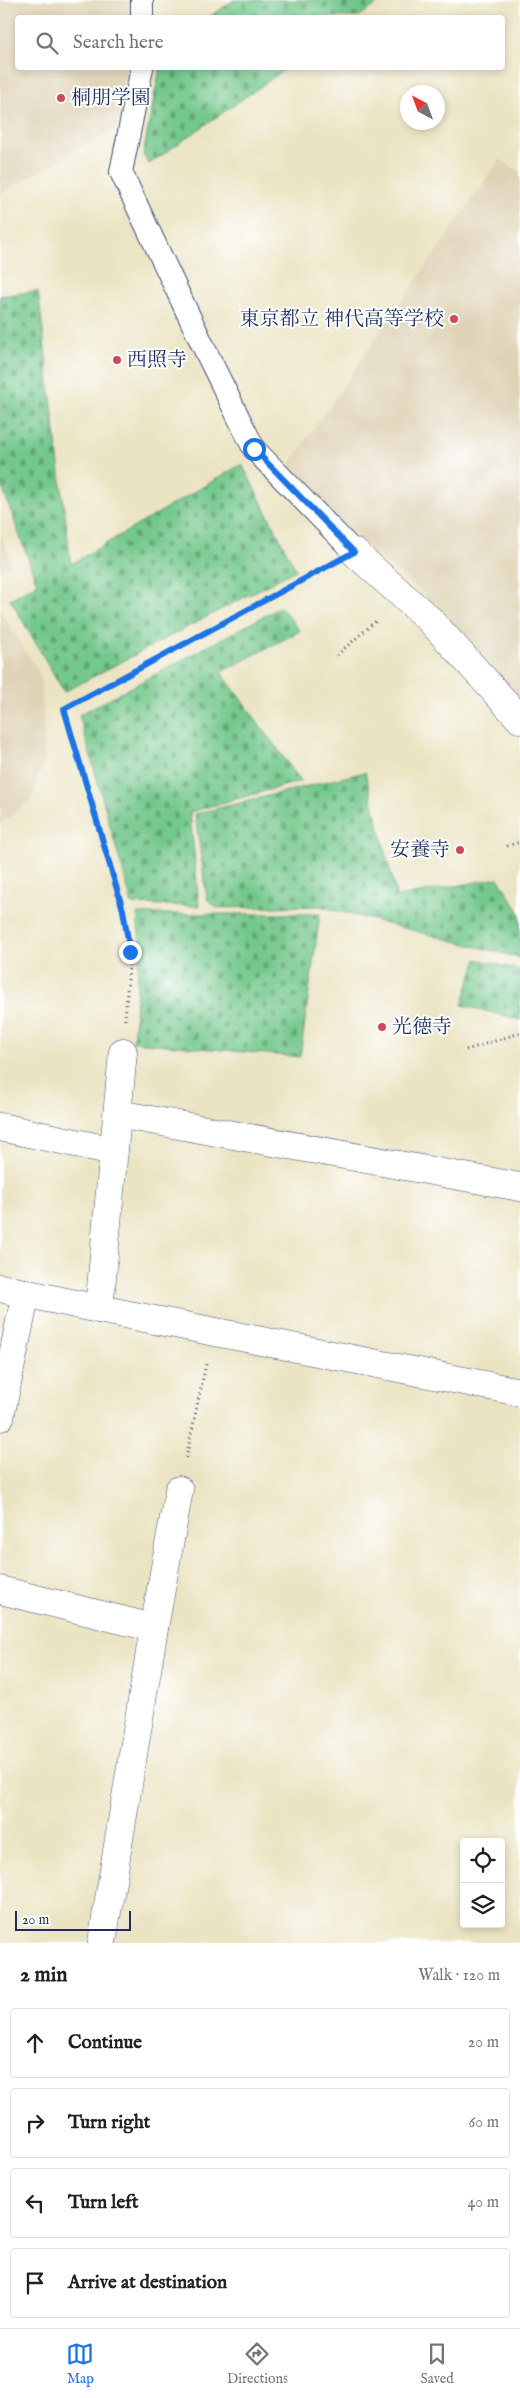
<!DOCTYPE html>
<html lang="en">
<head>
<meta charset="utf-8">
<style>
	:root { --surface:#fff; --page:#f6f6f6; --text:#202124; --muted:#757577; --line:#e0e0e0; --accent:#1a73e8 }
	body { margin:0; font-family:"IM FELL English","Noto Serif JP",serif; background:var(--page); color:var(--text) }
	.controls { position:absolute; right:15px; bottom:15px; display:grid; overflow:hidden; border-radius:5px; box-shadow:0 2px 8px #0003 }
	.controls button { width:45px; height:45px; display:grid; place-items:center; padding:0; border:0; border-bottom:1px solid var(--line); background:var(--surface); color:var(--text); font:25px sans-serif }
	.compass { position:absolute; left:400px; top:85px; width:45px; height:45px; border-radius:50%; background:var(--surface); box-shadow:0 2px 8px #0003; rotate:319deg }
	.scale { position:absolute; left:15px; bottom:12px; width:116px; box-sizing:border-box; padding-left:5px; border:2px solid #1b2f5e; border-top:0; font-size:14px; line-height:18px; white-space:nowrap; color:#1b2f5e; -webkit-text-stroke:4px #fff; paint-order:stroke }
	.stop { position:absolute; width:15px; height:15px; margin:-11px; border:4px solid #1a73e8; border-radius:50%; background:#fff }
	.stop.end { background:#1a73e8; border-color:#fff; box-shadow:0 1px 5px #0008 }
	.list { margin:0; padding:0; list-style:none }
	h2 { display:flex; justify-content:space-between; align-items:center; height:65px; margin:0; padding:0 20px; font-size:21px }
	h2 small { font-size:16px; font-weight:400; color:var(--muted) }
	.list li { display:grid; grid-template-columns:32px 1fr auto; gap:15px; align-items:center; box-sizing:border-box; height:70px; margin:0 10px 10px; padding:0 10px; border:1px solid var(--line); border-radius:5px }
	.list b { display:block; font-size:19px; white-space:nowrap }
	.list em { font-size:16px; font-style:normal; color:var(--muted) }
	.icon { flex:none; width:28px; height:28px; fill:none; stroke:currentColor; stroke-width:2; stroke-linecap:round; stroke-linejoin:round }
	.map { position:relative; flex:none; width:520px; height:1943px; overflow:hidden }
	.search { position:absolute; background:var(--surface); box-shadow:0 2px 8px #0003; left:15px; right:15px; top:15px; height:55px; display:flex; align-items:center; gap:12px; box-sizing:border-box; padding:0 18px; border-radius:5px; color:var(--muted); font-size:19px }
	.sheet { height:385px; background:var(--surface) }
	nav { display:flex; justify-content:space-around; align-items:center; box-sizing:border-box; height:70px; border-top:1px solid var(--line); background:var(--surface); font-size:14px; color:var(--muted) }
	nav a { display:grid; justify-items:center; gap:2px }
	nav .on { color:var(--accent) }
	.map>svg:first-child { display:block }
</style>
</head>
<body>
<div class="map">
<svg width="520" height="1943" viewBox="0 0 520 1943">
	<defs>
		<pattern id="cemetery-stones" width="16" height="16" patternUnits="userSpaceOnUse" patternTransform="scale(1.25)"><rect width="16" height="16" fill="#73c88b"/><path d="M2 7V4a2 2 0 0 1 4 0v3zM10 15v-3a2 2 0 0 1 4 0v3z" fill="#5ea375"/></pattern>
	</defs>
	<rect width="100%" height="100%" fill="#fff"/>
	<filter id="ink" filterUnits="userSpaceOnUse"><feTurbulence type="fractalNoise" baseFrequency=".02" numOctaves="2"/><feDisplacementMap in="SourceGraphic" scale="10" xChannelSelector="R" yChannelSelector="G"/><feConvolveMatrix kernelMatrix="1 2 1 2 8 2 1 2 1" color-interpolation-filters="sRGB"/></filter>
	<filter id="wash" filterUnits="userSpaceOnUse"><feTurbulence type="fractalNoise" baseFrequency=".0096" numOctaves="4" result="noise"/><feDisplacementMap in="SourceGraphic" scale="20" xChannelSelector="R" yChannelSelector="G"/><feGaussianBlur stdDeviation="1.12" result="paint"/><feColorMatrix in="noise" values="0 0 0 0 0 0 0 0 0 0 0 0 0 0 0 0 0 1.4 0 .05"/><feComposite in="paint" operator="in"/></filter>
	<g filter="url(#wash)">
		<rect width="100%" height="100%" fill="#ebe4c3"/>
		<g fill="#dfd3b6">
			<path d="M0,0H134V17L18,18V68H126L117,128L0,194Z"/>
			<path d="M500,159L520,172V699L436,605L328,512L288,466Z"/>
			<path d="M0,531L11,563L0,572Z"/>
			<path d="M0,610L41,676L45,759L31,799L0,824Z"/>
		</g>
		<g fill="url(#cemetery-stones)" stroke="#477c74">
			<path d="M234,0H383L358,17H209Z"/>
			<path d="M160,68H287L149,164L143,155Z"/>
			<path d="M38,291L71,564L242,464L296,570L64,692L10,599L37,584L0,481V296Z"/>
			<path d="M281,607L300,631L221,672L301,781L190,812L199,906L132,904L79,715Z"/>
			<path d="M365,772L397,897L498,878L520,913V958L319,906L217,908L207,899L195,814Z"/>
			<path d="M137,914H320L300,1057L133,1042L140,944Z"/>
			<path d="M477,959L520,970V1020L462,1005Z"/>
		</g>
	</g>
	<g filter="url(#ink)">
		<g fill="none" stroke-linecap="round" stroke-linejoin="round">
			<g stroke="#3a4a6d" stroke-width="24">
				<g id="service">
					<path d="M142,0V18"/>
					<path d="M142,68L121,172L207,354L254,449L354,552"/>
				</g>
			</g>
			<g stroke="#3a4a6d" stroke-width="29">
				<g id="minor">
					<path d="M354,552L431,621L520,719"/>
					<path d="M118,1114L520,1187"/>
					<path d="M0,1127L114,1151"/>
					<path d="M0,1288L99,1309L520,1392"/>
					<path d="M99,1309L123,1052"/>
					<path d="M0,1417L26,1293"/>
					<path d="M0,1590L154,1628"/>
					<path d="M102,1942L154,1628L179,1490"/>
				</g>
			</g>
			<g stroke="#3a4a6d" stroke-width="3" stroke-dasharray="1 4" stroke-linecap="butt">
				<path d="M337,655L378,619"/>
				<path d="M507,846L520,842"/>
				<path d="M125,1020L130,952L123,910L65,709L325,568"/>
				<path d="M466,1050L520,1033"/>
				<path d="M186,1458L206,1364"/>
			</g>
			<use href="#service" stroke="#fff" stroke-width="22"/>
			<use href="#minor" stroke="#fff" stroke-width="28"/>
		</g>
	</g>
	<g fill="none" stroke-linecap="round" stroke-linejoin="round" filter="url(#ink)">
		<path stroke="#1a73e8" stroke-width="6" d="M130,952L123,910L64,709L354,552L254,449"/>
	</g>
	<g fill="#d1495b" stroke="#fff" stroke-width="2">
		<circle cx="61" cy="98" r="5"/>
		<circle cx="454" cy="319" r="5"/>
		<circle cx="117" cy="360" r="5"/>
		<circle cx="460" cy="850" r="5"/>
		<circle cx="382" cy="1027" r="5"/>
	</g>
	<g text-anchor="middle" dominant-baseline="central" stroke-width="4" stroke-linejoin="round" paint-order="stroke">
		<g font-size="20" fill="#1b2f5e" stroke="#fff" text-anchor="start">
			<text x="71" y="98">桐朋学園</text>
			<text x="444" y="319" text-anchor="end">東京都立 神代高等学校</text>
			<text x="127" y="360">西照寺</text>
			<text x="450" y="850" text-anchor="end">安養寺</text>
			<text x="392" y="1027">光徳寺</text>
		</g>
	</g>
</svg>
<div class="controls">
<button><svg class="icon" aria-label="locate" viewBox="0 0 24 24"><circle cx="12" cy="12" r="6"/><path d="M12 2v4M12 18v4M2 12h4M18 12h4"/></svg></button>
<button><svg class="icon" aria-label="layers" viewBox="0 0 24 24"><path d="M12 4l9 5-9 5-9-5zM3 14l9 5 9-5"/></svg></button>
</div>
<svg class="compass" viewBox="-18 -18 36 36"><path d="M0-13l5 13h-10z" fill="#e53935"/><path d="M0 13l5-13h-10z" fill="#757577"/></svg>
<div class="scale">20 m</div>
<div class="stop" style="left:254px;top:449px"></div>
<div class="stop end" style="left:130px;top:952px"></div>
<div class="search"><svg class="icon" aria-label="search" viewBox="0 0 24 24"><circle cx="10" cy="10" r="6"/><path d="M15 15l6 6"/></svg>Search here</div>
</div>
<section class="sheet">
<h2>2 min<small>Walk · 120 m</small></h2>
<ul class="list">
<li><svg class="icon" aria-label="ahead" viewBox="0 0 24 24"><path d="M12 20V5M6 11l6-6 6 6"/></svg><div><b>Continue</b></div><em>20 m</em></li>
<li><svg class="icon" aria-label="right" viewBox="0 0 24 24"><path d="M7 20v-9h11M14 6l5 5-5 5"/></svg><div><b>Turn right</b></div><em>60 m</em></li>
<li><svg class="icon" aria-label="left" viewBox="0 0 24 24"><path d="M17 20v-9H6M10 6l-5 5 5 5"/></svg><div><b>Turn left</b></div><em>40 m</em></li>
<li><svg class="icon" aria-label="arrive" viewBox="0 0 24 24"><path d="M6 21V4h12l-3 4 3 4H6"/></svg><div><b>Arrive at destination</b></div></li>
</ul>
</section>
<nav>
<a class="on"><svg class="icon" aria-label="map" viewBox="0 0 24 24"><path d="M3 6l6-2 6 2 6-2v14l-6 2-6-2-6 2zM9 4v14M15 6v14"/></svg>Map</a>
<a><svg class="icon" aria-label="directions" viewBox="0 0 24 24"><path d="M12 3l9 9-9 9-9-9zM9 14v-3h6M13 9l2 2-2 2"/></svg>Directions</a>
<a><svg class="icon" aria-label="saved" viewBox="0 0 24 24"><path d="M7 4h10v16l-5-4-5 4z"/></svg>Saved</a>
</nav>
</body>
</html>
